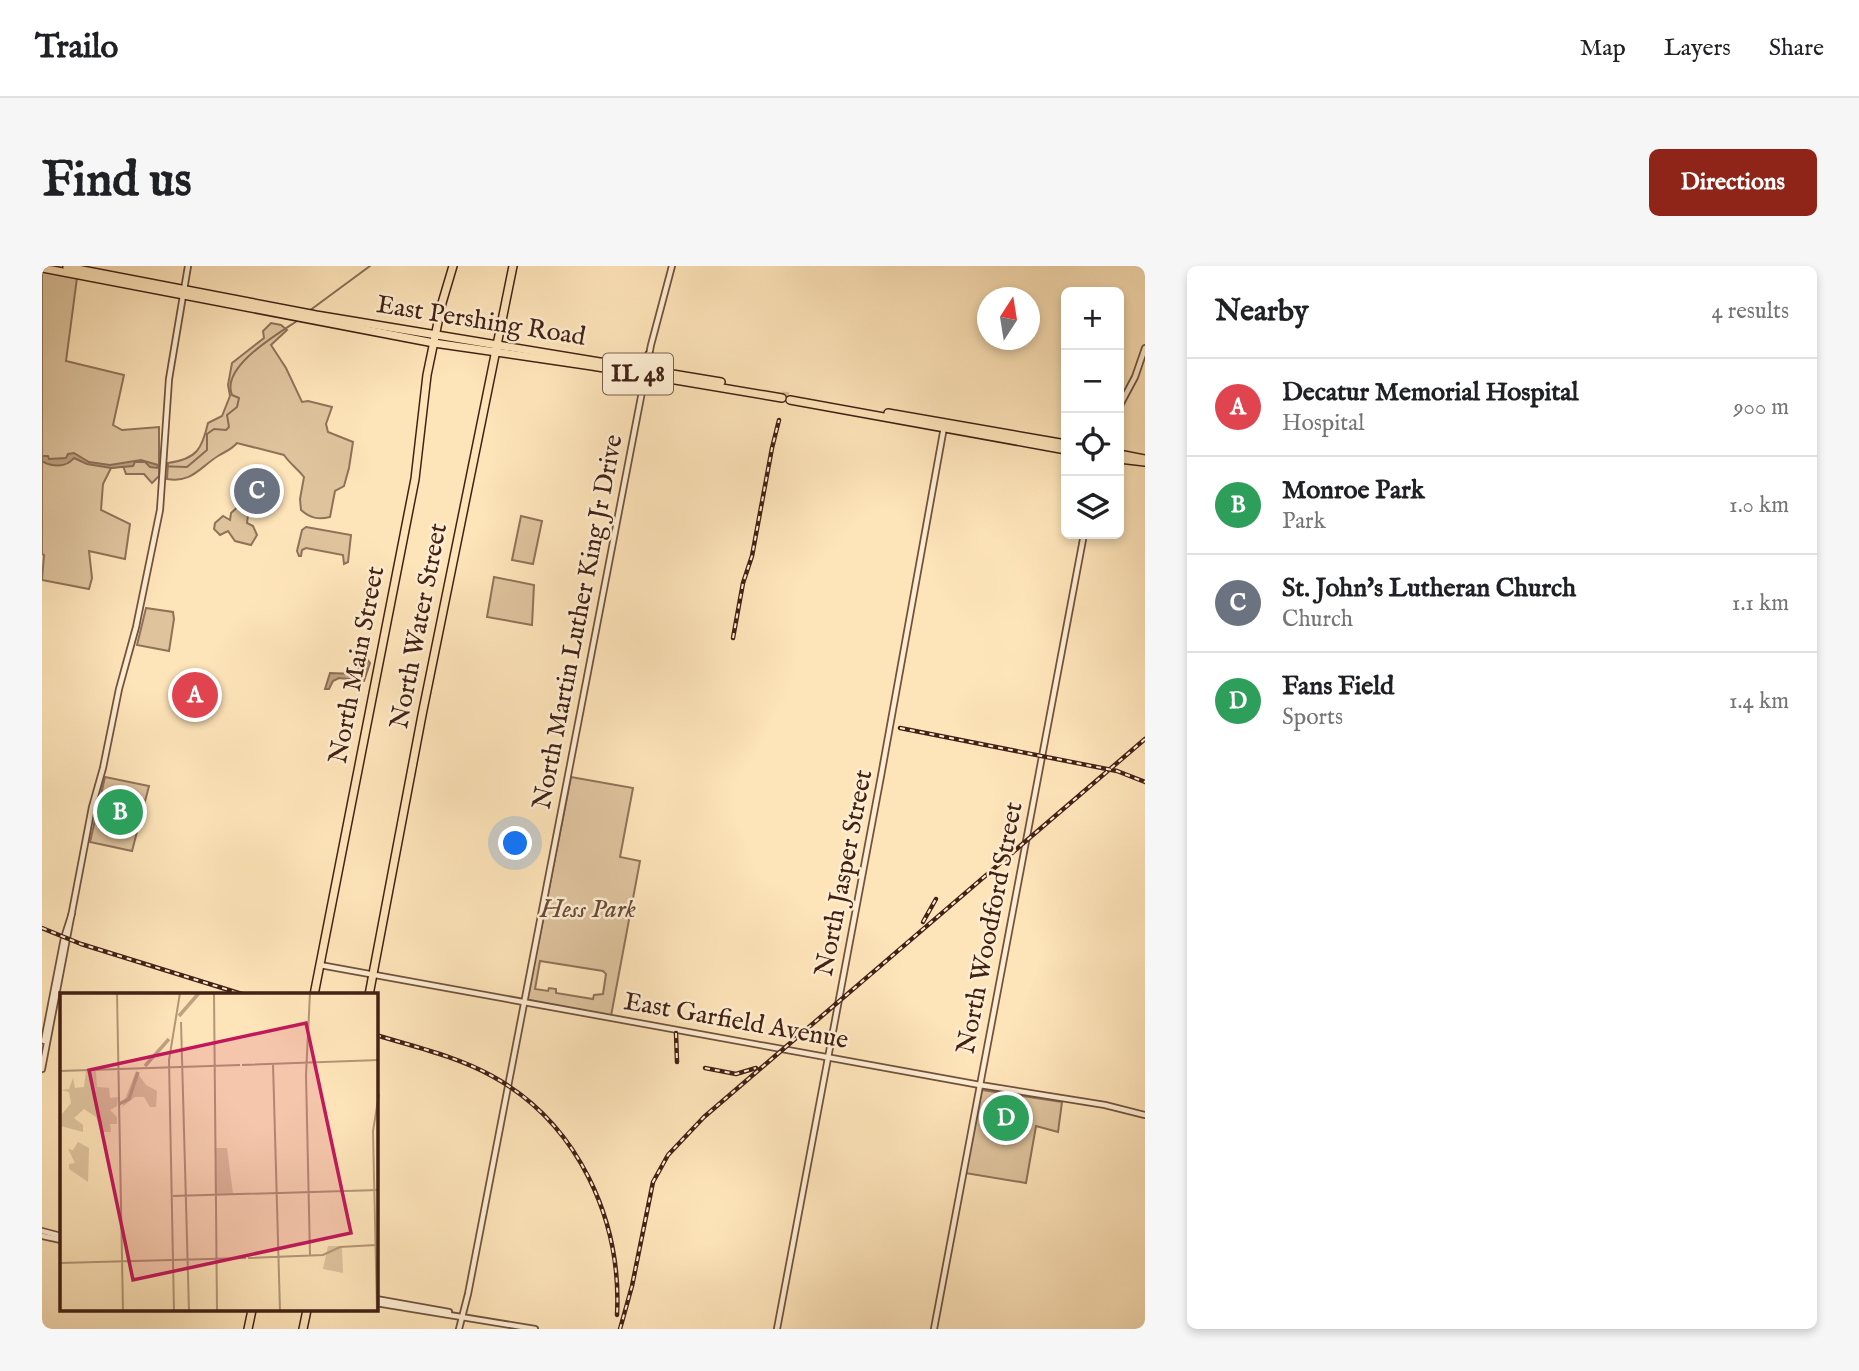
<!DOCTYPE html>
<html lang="en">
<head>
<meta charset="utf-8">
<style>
	:root { --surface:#fff; --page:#f6f6f6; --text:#202124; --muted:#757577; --line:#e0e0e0; --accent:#8f2418 }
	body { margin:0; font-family:"IM FELL English",serif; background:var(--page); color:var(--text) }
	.controls { position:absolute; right:21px; top:21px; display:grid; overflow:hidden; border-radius:10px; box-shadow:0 4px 10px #0003 }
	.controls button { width:63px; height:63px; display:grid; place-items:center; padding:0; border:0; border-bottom:2px solid var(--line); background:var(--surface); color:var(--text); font:35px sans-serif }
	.compass { position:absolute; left:935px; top:21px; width:63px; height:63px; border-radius:50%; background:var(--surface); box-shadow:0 4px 10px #0003; rotate:12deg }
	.you { position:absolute; left:474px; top:578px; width:24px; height:24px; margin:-18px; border:5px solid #fff; border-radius:50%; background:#1a73e8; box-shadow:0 0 0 10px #1a73e833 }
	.badge { display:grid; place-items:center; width:46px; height:46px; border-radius:50%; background:var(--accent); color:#fff; font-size:23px; font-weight:700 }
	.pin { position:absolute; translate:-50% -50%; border:4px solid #fff; box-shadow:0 2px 7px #0006 }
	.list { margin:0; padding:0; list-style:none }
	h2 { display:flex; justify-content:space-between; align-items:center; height:91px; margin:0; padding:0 28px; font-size:30px }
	h2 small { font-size:23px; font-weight:400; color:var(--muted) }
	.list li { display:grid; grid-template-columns:46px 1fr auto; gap:21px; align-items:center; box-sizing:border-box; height:98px; padding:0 28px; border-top:2px solid var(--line) }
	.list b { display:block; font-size:26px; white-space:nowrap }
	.list p { margin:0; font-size:23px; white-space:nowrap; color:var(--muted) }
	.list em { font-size:23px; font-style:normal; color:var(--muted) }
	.icon { flex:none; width:38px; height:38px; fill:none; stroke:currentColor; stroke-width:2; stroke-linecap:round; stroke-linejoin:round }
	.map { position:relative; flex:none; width:1103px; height:1063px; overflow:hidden; border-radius:10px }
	header { display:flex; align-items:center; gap:42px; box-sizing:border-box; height:98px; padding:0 35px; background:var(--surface); border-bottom:2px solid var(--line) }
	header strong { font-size:33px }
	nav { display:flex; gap:38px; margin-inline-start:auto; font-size:24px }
	.intro { display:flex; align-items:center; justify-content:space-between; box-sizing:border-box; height:168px; padding:0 42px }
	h1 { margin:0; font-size:49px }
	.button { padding:18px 32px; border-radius:10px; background:var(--accent); color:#fff; font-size:24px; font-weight:700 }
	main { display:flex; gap:42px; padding:0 42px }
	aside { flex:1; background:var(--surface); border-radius:10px; box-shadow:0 4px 10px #0003 }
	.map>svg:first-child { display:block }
</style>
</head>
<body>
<header>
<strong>Trailo</strong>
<nav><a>Map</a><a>Layers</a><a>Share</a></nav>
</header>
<div class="intro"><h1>Find us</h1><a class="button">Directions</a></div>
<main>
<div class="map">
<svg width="1103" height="1063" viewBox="0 0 1103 1063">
	<rect width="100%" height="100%" fill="#fee4b9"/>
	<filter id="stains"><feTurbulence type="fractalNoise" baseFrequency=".00286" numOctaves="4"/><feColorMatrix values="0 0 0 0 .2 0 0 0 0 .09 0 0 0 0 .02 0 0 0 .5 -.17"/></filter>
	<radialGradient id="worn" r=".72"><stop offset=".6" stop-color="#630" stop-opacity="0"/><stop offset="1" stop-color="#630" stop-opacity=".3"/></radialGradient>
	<g fill="#dec39d" stroke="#907259" stroke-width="2" fill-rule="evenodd">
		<path d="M0,5L35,12L24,95L82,109L71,159L80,164L117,161V210L110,217L102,208H84L81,200L69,202L61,218L59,244L88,258L83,293L47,285L50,312L47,323L0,314L2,289L0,288Z"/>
		<path d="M229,57L239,59L245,64L229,79L244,102L260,136L266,135L290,141L284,158L286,166L311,176L307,202L302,220L293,225L288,251C276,254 268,252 259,244L258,233L262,211C255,202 249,199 242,189L195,177C189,184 184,185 176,190C157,202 150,217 125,213L126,197C155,193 160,183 166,157L180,150L188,130L186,119L190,97L222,72L221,65Z"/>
		<path d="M198,239L206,249L205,257L211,260L215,269L209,279L193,275L186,265L178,269L172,263L173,257L181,250L188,254L189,247Z"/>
		<path d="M479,250L500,255L491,298L470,294Z"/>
		<path d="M264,261L309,269L306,296L302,298L301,289L264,282L260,284L259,290H257L255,285L260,264Z"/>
		<path d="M452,311L492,319L490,359L445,351Z"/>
		<path d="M104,342L131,346L132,353L127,385L95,379Z"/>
		<path d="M63,511L107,520L90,585L48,576Z"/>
		<path d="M529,511L591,522L578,591L598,595L569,750L485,734ZM498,695L561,705L564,708L561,728L552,729L551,733L514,727V723L507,722L506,725L493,723Z"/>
		<path d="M940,824L1020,836L1016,866L994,860L984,917L923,907Z"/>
	</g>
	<g fill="#bea281" stroke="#8c6e56" stroke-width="2">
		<path d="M32,187L47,196L68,199L99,194L116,199L115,202L108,201L103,196H93L91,200L69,202L45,198L32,192C24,202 10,201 0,195V190H6L7,193L24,192L26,188Z"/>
		<path d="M321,393H325L328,397L322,415L297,412L291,415L287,423H283L288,407L314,408Z"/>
	</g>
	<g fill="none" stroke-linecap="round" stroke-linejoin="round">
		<g stroke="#8c6e56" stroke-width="2">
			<path d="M267,45L328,0"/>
			<path d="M116,200L145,201L165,184V168L172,163L184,164L187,161L185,149L195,141L197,132L190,129C178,100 239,66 258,53"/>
		</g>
		<path stroke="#d8bd98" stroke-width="7" stroke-dasharray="7 3.5" stroke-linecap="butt" d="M740,129L749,130"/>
		<g stroke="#71523e" stroke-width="8">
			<g id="tertiary">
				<path d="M1077,141L1093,111L1103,82"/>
				<path d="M278,699L938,819L1063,839L1103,849"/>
				<path d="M2,775L22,672L30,647"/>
				<path d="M0,803L50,541L61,502L77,423L94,361L118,244L127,113L146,0"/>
				<path d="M0,965L19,970"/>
				<path d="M0,970L19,974"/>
				<path d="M334,1033L407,1046"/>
				<path d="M334,1037L493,1063"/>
				<path d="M417,1063L426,1028L609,79L630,0"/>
				<path d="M735,1063L839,510L902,161"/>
				<path d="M892,1063L1042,268"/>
			</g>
		</g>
		<g stroke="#422115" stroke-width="10">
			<g id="primary">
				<path d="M25,1L274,49L679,116"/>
				<path d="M0,2L392,77L550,100L740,132"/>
				<path d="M607,89L611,99L618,105"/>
				<path d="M590,107L596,113L600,124L608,116L616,112"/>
				<path d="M748,134L1024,184"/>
				<path d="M846,147L1024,178"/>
				<path d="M1077,188L1103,193"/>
				<path d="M1077,193L1103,196"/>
				<path d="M272,729L373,213L385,109L400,37L411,0"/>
				<path d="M327,729L380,449L471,0"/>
				<path d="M206,1063L210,1044"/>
				<path d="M261,1063L265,1044"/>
			</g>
		</g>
		<use href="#tertiary" stroke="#feedd2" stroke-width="4.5"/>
		<use href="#primary" stroke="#fee4b9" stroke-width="7"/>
		<g stroke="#422115" stroke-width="4.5">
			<g id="rail">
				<path d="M691,372L701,317L710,290L730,182L737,154"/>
				<path d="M858,462L1075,505L1103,516"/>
				<path d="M881,656L894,633"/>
				<path d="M0,662L39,678L203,729"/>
				<path d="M634,767L635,796"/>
				<path d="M334,769C373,781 414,790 450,810C536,857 580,954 575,1049"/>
				<path d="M663,802L694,808L714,802"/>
				<path d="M578,1063L590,1020L611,916L626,889L662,851L1103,473"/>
			</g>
		</g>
		<use href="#rail" stroke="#feedd2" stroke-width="2" stroke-dasharray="5" stroke-linecap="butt"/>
	</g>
	<g text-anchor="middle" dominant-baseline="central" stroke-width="5" stroke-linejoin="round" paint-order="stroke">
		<rect fill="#feedd2" stroke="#7a5e4e" stroke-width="2" x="561" y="87.5" width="70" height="41" rx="5"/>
		<g font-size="24" font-weight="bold" fill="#422115">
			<text x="596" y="108">IL 48</text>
		</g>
		<g font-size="26" fill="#422115" stroke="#feedd2">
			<text transform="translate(439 55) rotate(9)">East Pershing Road</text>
			<text transform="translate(536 356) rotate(-79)">North Martin Luther King Jr Drive</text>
			<text transform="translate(377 360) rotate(-79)">North Water Street</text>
			<text transform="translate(315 399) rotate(-79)">North Main Street</text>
			<text transform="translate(802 607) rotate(-79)">North Jasper Street</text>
			<text transform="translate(948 662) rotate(-79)">North Woodford Street</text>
			<text transform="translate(694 755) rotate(10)">East Garfield Avenue</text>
		</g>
		<g font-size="26" font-style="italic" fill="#694a37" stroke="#feedd2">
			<text x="546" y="643">Hess Park</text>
		</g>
	</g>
	<g transform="translate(18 727)">
		<rect width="318" height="318" fill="#fee4b9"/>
		<path d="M26,78H36L37,94L49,95L50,105L58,104L57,113L50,117L57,124V131H50L51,139H41L36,124L24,116L14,125L23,132V139L1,133L2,121L11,110L9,99L1,97L9,96L13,85L15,95L24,94ZM76,78L86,92L97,98L96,114H90L84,104H75L62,114ZM18,149L29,155L28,189L9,176V171L15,170L8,156L13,157ZM155,155H167L173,201H155ZM268,253H282L283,280L263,276Z" fill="#dec39d"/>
		<path fill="none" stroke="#bea281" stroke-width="3.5" d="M119,23L139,0M85,73L109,46M59,111L69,106L78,79"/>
		<path fill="none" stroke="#b39677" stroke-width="2" d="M57,0L63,318M154,0L157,318M250,0L246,82L250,263M121,29L129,318M213,71L220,318M182,72L319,67M0,78L180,72M113,203L319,197M188,265L263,262L280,254L316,252M0,270L186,265M114,318L109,67L120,0M317,318L313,138L319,101"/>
		<path fill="#c2185b" fill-opacity="0.15" stroke="#c2185b" stroke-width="3.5" d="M246,30L291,240L73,287L29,77Z"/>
		<rect width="318" height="318" fill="none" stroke="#422115" stroke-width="3.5"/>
	</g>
	<rect width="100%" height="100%" filter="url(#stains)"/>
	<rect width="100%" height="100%" fill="url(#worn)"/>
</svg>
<div class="controls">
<button>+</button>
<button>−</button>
<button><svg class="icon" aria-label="locate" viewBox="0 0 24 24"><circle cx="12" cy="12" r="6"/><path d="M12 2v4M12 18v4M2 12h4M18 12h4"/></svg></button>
<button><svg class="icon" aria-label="layers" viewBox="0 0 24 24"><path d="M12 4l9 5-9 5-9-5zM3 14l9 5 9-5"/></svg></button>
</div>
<svg class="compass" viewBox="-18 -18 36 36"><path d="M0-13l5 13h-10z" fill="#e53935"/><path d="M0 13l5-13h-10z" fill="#757577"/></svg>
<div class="you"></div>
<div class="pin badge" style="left:153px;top:429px;background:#e0444e">A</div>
<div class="pin badge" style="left:78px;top:546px;background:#2e9e5b">B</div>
<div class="pin badge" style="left:215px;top:225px;background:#6b7280">C</div>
<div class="pin badge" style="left:964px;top:852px;background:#2e9e5b">D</div>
</div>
<aside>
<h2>Nearby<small>4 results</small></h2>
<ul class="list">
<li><span class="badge" style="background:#e0444e">A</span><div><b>Decatur Memorial Hospital</b><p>Hospital</p></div><em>900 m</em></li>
<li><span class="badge" style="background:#2e9e5b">B</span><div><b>Monroe Park</b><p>Park</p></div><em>1.0 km</em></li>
<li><span class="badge" style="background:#6b7280">C</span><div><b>St. John's Lutheran Church</b><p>Church</p></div><em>1.1 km</em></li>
<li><span class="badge" style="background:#2e9e5b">D</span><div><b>Fans Field</b><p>Sports</p></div><em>1.4 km</em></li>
</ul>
</aside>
</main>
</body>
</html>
